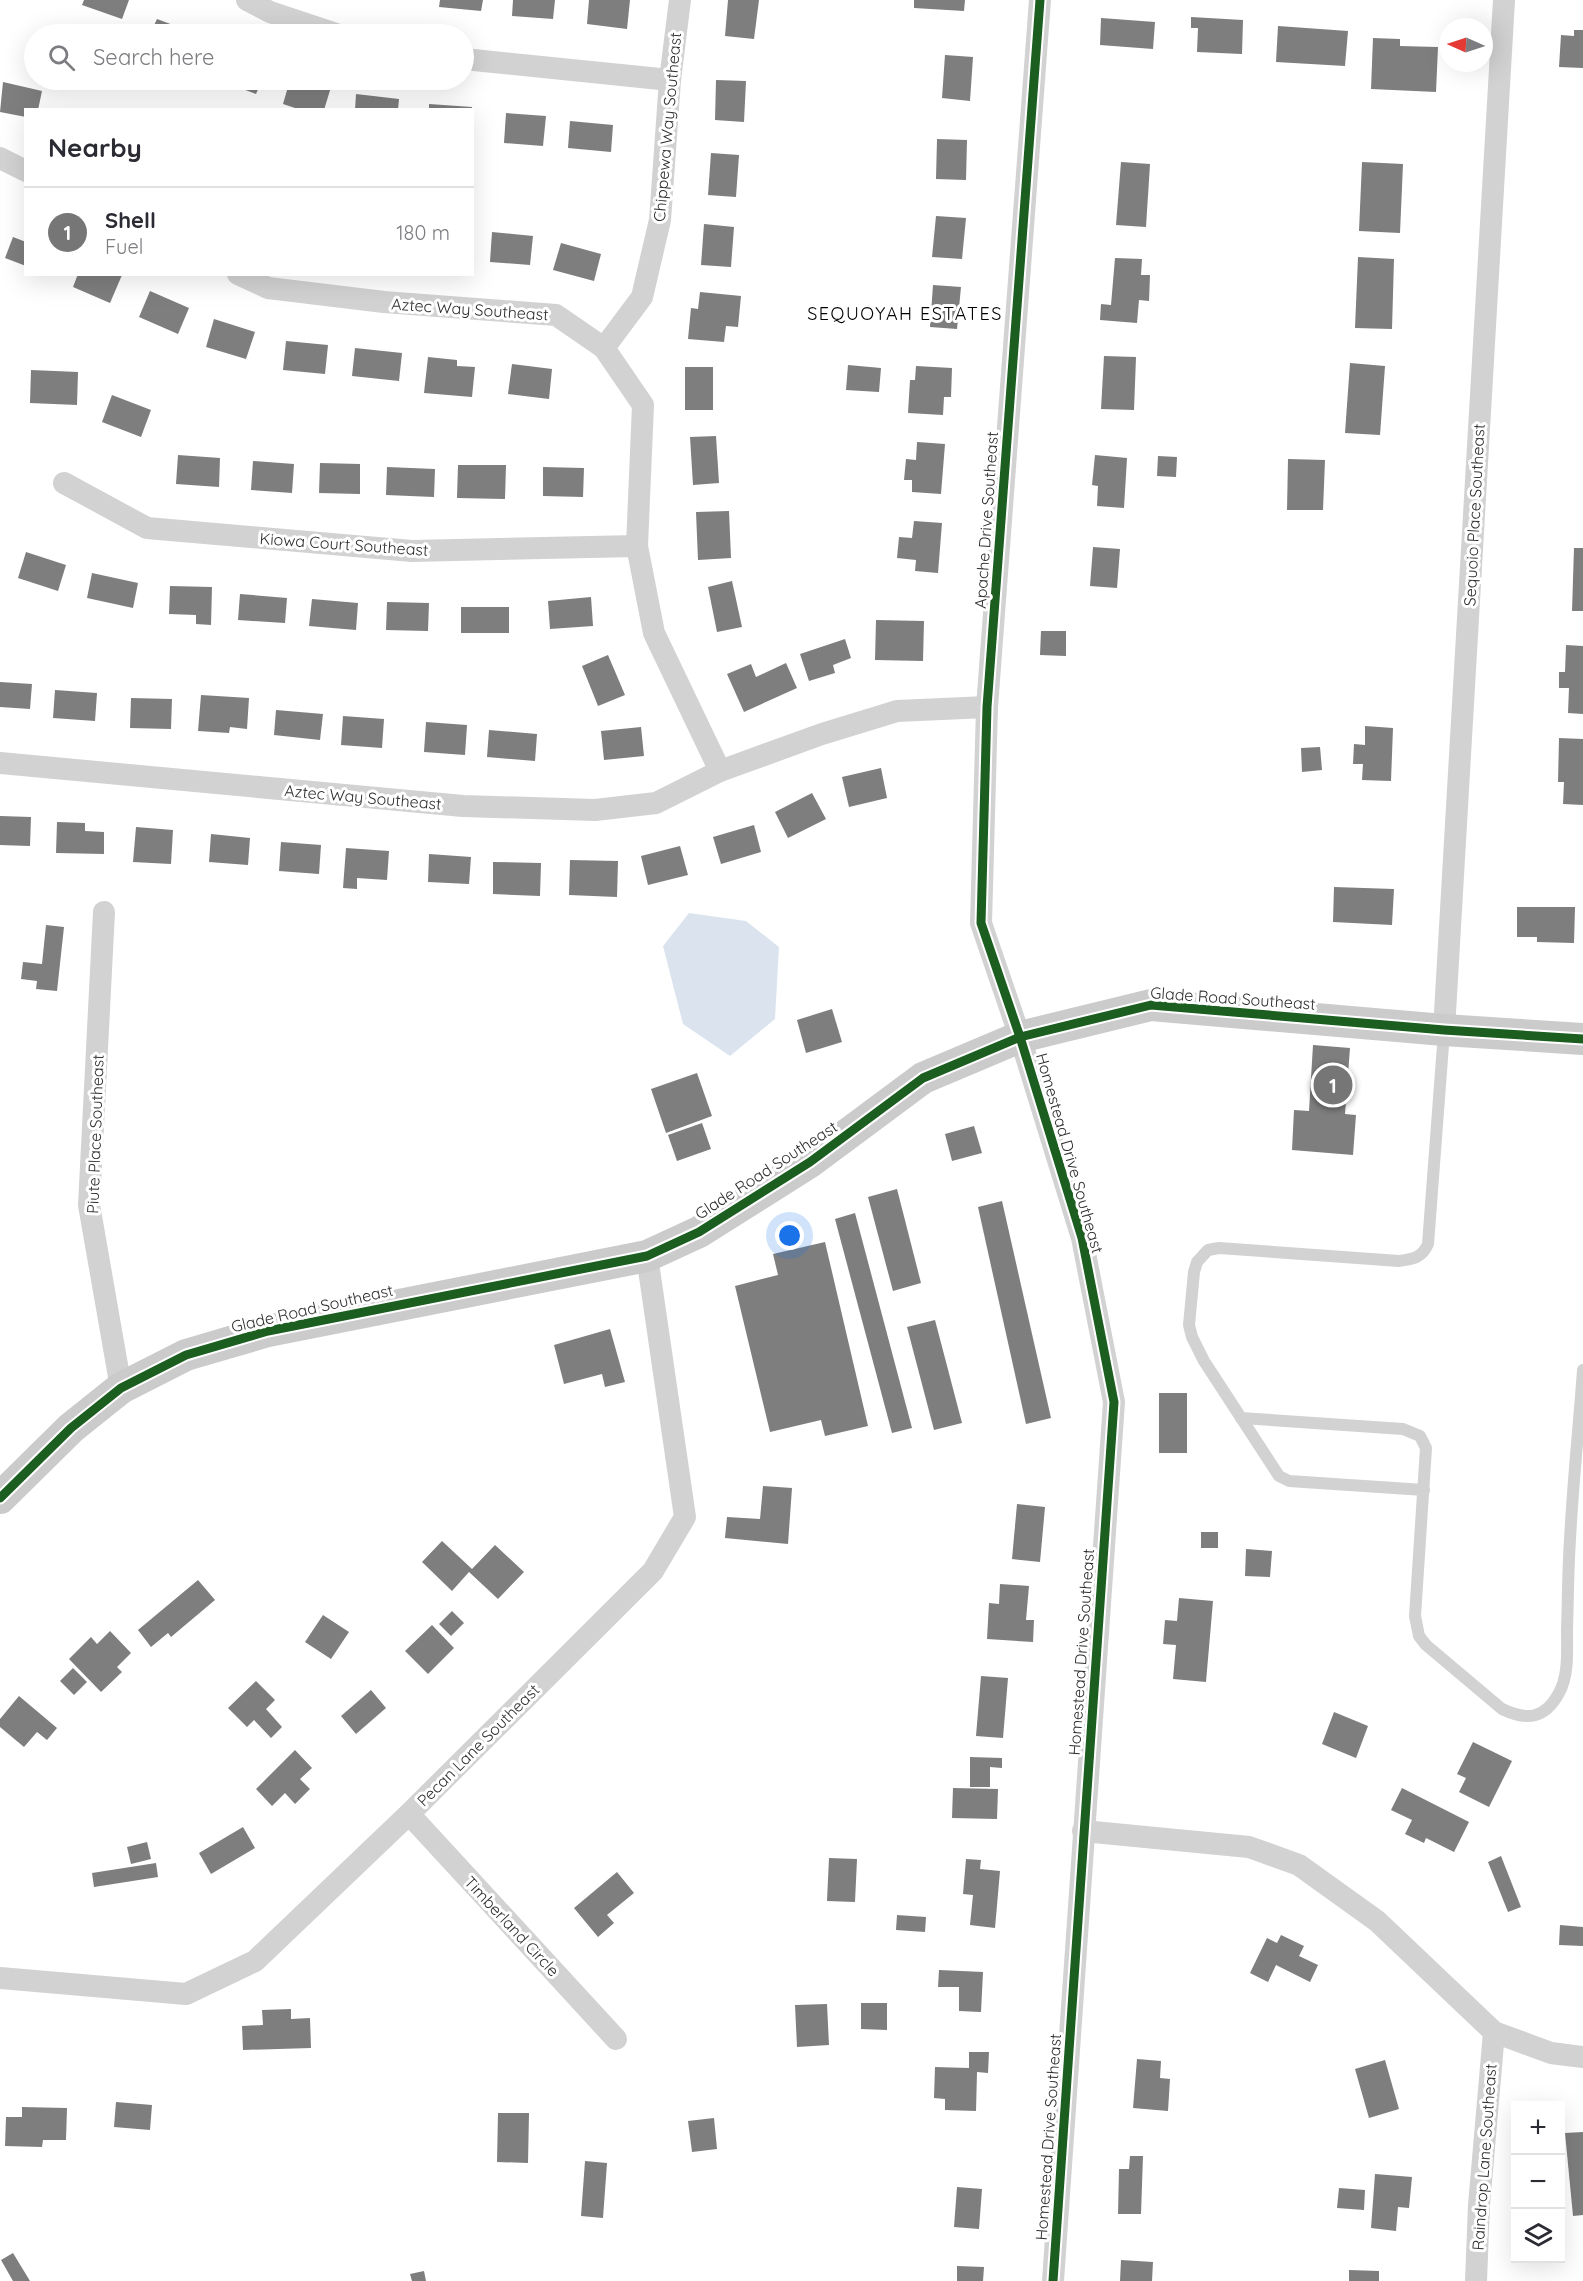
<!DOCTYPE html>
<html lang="en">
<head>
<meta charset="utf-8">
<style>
	:root { --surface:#fff; --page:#f7f7f7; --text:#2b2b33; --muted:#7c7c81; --line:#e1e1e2; --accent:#767676 }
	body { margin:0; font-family:Quicksand,sans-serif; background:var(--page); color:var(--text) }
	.controls { position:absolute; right:18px; bottom:18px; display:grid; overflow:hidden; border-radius:0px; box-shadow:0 6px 24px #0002 }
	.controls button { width:54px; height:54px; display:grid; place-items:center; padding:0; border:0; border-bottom:2px solid var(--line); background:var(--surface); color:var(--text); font:30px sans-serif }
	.compass { position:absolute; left:1439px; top:18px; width:54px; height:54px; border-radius:50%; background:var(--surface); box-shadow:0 6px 24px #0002; rotate:273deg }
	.you { position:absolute; left:790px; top:1236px; width:21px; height:21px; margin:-15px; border:4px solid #fff; border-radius:50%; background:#1a73e8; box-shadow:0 0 0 9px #1a73e833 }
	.badge { display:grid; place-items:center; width:39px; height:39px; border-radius:50%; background:var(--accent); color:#fff; font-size:20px; font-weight:700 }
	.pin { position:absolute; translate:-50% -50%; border:3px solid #fff; box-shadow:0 2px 6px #0006 }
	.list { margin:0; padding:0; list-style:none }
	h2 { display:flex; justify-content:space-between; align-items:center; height:78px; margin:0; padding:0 24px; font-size:26px }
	h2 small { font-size:20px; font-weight:400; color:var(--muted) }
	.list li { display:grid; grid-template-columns:39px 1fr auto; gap:18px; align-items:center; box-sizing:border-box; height:90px; padding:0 24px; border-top:2px solid var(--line) }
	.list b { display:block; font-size:22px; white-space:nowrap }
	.list p { margin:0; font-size:20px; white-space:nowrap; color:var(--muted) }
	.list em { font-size:20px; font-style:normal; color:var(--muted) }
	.icon { flex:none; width:33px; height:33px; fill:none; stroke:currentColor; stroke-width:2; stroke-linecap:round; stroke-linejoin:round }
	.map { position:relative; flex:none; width:1583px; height:2281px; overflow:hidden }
	.search { position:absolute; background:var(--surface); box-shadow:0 6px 24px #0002; left:24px; top:24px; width:450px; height:66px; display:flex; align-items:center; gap:15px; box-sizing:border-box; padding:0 21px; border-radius:33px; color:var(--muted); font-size:22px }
	.panel { position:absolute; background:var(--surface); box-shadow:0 6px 24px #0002; left:24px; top:108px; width:450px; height:168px; border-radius:0px }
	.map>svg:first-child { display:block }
</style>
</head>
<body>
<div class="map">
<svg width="1583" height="2281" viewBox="0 0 1583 2281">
	<rect width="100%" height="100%" fill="#fff"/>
	<path fill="#dbe4ee" d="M689,913L746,921L779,947L775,1019L730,1056L683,1024L663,946Z"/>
	<g fill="#7e7e7e">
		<path d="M84,0H129L122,19L82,5Z"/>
		<path d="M440,0H483L481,11L439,7Z"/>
		<path d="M513,0H555L553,19L512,16Z"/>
		<path d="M589,0H630L627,29L587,24Z"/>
		<path d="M728,0H759L754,39L725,36Z"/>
		<path d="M914,0H965L964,11L914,8Z"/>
		<path d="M1191,17L1243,20L1242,54L1197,52L1198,28H1191Z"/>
		<path d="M1101,18L1155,22L1153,49L1100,45Z"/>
		<path d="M157,19L197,34H150Z"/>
		<path d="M1278,26L1348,31L1345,66L1276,62Z"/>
		<path d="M1574,30H1583V68L1559,67L1561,35L1574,36Z"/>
		<path d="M1373,38L1400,39V46L1438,47L1436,92L1371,89Z"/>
		<path d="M945,55L973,57L970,101L942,98Z"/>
		<path d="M219,80H262L256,94Z"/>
		<path d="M290,80H304L331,87L324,110H301L283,104Z"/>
		<path d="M716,80L746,81L744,122L715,120Z"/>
		<path d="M3,82L42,91L38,110H26V117L0,112Z"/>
		<path d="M356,94L399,99L398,110H355Z"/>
		<path d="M429,104L472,107V110H429Z"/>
		<path d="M506,113L546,116L543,146L504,143Z"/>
		<path d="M570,121L613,125L611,152L568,148Z"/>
		<path d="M937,139L967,140L966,180L936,179Z"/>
		<path d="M711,153L739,155L736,197L708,195Z"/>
		<path d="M1121,162L1150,164L1146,227L1116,225Z"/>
		<path d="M1362,162L1403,164L1400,233L1359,231Z"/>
		<path d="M936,216L966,218L962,259L932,257Z"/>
		<path d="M704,224L734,227L731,267L701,265Z"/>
		<path d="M492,232L533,236L530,265L490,262Z"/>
		<path d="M13,237L26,242V266L5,258Z"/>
		<path d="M561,243L601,254L594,281L553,270Z"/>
		<path d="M1358,257L1394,259L1392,329L1355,328Z"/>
		<path d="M1115,258L1142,259L1141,275H1150L1149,301L1139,300L1137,323L1100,320L1101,304L1111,305Z"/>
		<path d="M78,274H120L122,275L110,303L73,287Z"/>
		<path d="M933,285L961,287L957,329L930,327Z"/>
		<path d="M150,291L189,308L178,334L139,317Z"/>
		<path d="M700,292L741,296L738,327L726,326L724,342L688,339L691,308L698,309Z"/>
		<path d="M214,319L255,332L246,359L206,347Z"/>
		<path d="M286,341L328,345L325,374L283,370Z"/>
		<path d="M355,348L402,353L399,381L352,376Z"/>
		<path d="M1104,356L1136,357L1134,410L1101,409Z"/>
		<path d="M428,357L457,360V366L475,367L472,397L424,393Z"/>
		<path d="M1350,363L1385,366L1380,435L1345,433Z"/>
		<path d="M512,364L552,369L549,399L508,394Z"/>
		<path d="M848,365L881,368L879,392L846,390Z"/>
		<path d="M916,366L952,368L951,397H944L943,415L908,413L910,380H915Z"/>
		<rect x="685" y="367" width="28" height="43"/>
		<path d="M31,370L78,372L77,405L30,403Z"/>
		<path d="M112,395L151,410L141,437L102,422Z"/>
		<path d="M716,436L719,483L693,485L690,437Z"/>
		<path d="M917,442L945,444L941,494L912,492V480H904L906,459L916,460Z"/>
		<path d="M178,455L220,458L219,487L176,484Z"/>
		<path d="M1095,455L1127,458L1124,508L1097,506L1098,486L1092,485Z"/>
		<path d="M1158,456L1177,457L1176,477L1157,476Z"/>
		<path d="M1288,459L1325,460L1323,510H1287Z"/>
		<path d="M253,461L294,464L292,493L251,490Z"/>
		<path d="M320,463L360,464V494L319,493Z"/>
		<path d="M458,465H506L505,499L457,498Z"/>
		<path d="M387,467L435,469L434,497L386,495Z"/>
		<path d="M543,467L584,468L583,497L543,496Z"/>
		<path d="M729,511L731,558L698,560L696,512Z"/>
		<path d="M914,521L942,523L938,573L915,571L916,560L897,558L899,537L912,538Z"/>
		<path d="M1093,547L1120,549L1117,588L1090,586Z"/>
		<path d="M1574,548H1583V611H1572Z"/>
		<path d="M26,552L66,565L58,591L18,578Z"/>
		<path d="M92,573L138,583L133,608L87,598Z"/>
		<path d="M732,581L742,627L717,632L708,587Z"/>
		<path d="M170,586L212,587L211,625L196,624V615L169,614Z"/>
		<path d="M240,594L287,598L285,623L238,620Z"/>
		<path d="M591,597L593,626L550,629L548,601Z"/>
		<path d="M312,599L358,603L356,630L309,626Z"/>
		<path d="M387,602L429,603L428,631L386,630Z"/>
		<rect x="461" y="607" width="48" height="26"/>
		<path d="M876,620L924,621L923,661L875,660Z"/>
		<path d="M1041,631H1066V656L1040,655Z"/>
		<path d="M845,639L851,658L833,665L835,673L809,681L800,654Z"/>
		<path d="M1566,645L1583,646V714L1568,713L1569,688H1559V672H1565Z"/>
		<path d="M608,655L625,695L598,706L582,666Z"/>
		<path d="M786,663L797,688L744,712L727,674L751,664L756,677Z"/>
		<path d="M0,682L32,684L30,709L0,707Z"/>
		<path d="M55,690L97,693L95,721L53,718Z"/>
		<path d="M201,695L249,698L247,729L230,727L229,733L198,731Z"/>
		<path d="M131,698L172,699L171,729L130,728Z"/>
		<path d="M276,710L323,714L320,740L274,735Z"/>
		<path d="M343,716L384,719L382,748L341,745Z"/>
		<path d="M426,722L467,725L465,755L424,752Z"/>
		<path d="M1365,726L1393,728L1391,781L1362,780L1363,764H1353L1354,744L1365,745Z"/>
		<path d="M641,727L644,756L604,760L601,731Z"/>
		<path d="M489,730L537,734L535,761L487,757Z"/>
		<path d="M1559,738L1583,739V805L1563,804L1564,782H1558Z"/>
		<path d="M1320,747L1322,770L1302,772L1301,748Z"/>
		<path d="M881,768L887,798L849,807L842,777Z"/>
		<path d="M812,793L826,819L788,838L775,812Z"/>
		<path d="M0,816L31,817L30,846L0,845Z"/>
		<path d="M57,822L85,823V831L104,832V854L56,853Z"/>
		<path d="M754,825L761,852L721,864L713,837Z"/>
		<path d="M136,827L173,830L171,864L133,862Z"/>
		<path d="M211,834L250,838L248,865L209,862Z"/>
		<path d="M281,842L321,845L319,874L279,871Z"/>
		<path d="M680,846L688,875L648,885L641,856Z"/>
		<path d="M346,848L389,851L387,880L357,878V889L343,888Z"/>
		<path d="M429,854L471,857L469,884L428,882Z"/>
		<path d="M570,860L618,861L617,897L569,895Z"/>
		<path d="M493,862L541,863L540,896L493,894Z"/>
		<path d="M1334,887L1394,889L1392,925L1333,922Z"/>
		<path d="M1517,907H1575L1574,943L1537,942V937H1517Z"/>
		<path d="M46,925L64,927L57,991L36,989L37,981L21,979L23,962L42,964Z"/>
		<path d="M832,1009L842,1042L806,1053L797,1020Z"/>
		<path d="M1313,1045L1350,1048L1345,1114L1356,1115L1353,1155L1292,1150L1294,1110L1309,1111Z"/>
		<path d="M697,1073L712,1116L666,1133L651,1089Z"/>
		<path d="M702,1123L711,1149L677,1161L668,1135Z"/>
		<path d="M974,1126L982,1153L952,1161L945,1134Z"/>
		<path d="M897,1189L921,1283L893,1291L868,1197Z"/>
		<path d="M1002,1201L1051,1418L1026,1424L978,1207Z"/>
		<path d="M855,1213L912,1428L892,1433L835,1219Z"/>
		<path d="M825,1242L868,1426L825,1436L821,1420L770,1432L735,1286L778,1275L773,1254Z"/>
		<path d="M935,1320L962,1423L934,1430L907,1327Z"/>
		<path d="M610,1329L625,1382L605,1387L602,1374L564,1384L554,1345Z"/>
		<rect x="1159" y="1393" width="28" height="60"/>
		<path d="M763,1486L792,1488L788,1544L725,1538L727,1517L760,1519Z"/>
		<path d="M1017,1504L1045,1507L1040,1562L1012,1559Z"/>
		<rect x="1201" y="1532" width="17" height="16"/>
		<path d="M442,1541L472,1569L495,1545L524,1572L498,1599L469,1572L452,1591L422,1562Z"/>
		<path d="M1246,1549L1272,1551L1270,1577L1245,1576Z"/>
		<path d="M198,1580L215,1600L171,1637L168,1633L151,1647L138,1630Z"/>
		<path d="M1000,1584L1029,1586L1026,1620H1034L1033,1642L987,1639L989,1603L999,1604Z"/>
		<path d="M1179,1598L1213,1601L1206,1682L1173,1679L1176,1645L1163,1644L1165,1620L1177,1621Z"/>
		<path d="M452,1611L464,1623L451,1636L439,1624Z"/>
		<path d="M323,1615L349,1632L331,1659L305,1642Z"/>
		<path d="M432,1625L454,1648L428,1674L405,1651Z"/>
		<path d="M110,1631L131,1653L117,1667L122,1672L101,1692L69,1659L91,1637L97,1644Z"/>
		<path d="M73,1668L87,1682L74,1695L60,1681Z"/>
		<path d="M981,1676L1008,1678L1003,1738L976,1736Z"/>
		<path d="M256,1681L275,1700L266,1709L282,1727L271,1738L254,1720L247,1727L228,1708Z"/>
		<path d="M371,1690L386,1708L356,1734L341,1716Z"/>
		<path d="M19,1696L57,1728L47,1740L37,1732L24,1747L0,1727V1719Z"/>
		<path d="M1334,1712L1368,1726L1356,1758L1322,1744Z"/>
		<path d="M1473,1742L1512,1761L1489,1807L1459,1792L1466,1778L1457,1774Z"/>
		<path d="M295,1750L312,1768L300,1779L310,1789L295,1804L285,1793L272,1806L256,1789Z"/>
		<path d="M970,1757L1002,1758V1768L990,1767V1787H970Z"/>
		<path d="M953,1788L998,1789L997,1819L952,1818Z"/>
		<path d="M1402,1788L1469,1822L1454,1852L1426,1838L1424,1843L1405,1834L1412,1820L1391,1810Z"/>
		<path d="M243,1827L255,1848L211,1874L199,1853Z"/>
		<path d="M147,1842L151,1859L131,1864L127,1847Z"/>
		<path d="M1501,1856L1521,1907L1508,1912L1488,1862Z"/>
		<path d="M829,1858L857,1859L855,1902L827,1901Z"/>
		<path d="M966,1859L981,1860L980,1869L1000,1871L995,1928L970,1925L973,1895L963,1894Z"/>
		<path d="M156,1863L158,1877L94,1887L92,1873Z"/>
		<path d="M617,1872L634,1893L607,1915L614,1923L598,1937L574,1908Z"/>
		<path d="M897,1915L926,1917L925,1932L896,1930Z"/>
		<path d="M1560,1925L1583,1927V1946L1559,1945Z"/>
		<path d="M1281,1935L1304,1946L1299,1956L1318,1965L1310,1982L1276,1965L1268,1982L1250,1973L1267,1938L1277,1943Z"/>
		<path d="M939,1970L983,1972L981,2012L959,2011V1987H938Z"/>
		<path d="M861,2003H887V2030L861,2029Z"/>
		<path d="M827,2004L829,2045L797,2047L795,2005Z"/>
		<path d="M291,2009V2019L310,2018L311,2048L243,2050L242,2026L263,2025L262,2010Z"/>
		<path d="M969,2052H989L988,2073L977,2072L976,2111L945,2110V2099L934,2098L935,2067L969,2068Z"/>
		<path d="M1137,2059L1161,2061L1160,2078L1170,2079L1168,2111L1133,2108Z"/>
		<path d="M1385,2060L1399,2109L1369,2118L1355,2069Z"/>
		<path d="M116,2102L152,2105L150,2130L114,2127Z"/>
		<path d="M22,2107L67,2108L66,2140H43L42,2147L5,2146L6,2117H22Z"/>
		<path d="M498,2113H529L528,2163L497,2162Z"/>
		<path d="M714,2118L717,2149L692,2152L688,2121Z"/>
		<path d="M1583,2132V2215L1573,2216L1565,2133Z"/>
		<path d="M1130,2156H1143L1141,2214H1118L1119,2169H1129Z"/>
		<path d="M585,2161L607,2163L603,2218L581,2216Z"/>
		<path d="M1375,2174L1412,2177L1409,2208L1398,2207L1396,2231L1371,2228Z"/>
		<path d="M957,2187L982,2189L979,2229L954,2227Z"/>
		<path d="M1339,2188L1365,2190L1364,2210L1337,2208Z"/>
		<path d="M13,2253L30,2281H13L1,2260Z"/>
		<path d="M1121,2260L1153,2262L1152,2281H1120Z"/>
		<path d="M957,2266L984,2267L983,2281H957Z"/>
		<path d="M1349,2270L1379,2271V2281H1349Z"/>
		<path d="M424,2271L426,2281H412L410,2274Z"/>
	</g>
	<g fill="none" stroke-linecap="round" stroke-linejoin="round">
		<g stroke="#d2d2d2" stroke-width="12">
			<path d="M1241,1418L1403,1429L1420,1436L1426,1448L1415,1616L1419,1636L1426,1645L1502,1709C1527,1721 1545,1719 1559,1693C1569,1675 1567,1650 1567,1630C1568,1600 1568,1569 1570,1539C1573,1482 1579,1426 1583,1370"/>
			<path d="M1424,1490L1289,1481L1279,1476L1204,1361L1192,1337L1189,1325L1194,1272L1197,1262L1208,1250L1219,1248L1399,1261C1413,1259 1422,1258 1428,1244L1444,1032"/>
		</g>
		<g stroke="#d2d2d2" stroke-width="22">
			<path d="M247,0L270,12L336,34"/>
			<path d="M1040,0L987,707L981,923L1020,1037L1082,1238L1114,1402L1053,2281"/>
			<path d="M464,59L670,80"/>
			<path d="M0,158L26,171"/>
			<path d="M238,274L268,288L384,302L556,315L604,348L643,405L637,546L654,633L720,771L822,734L897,711L987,707"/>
			<path d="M604,348L642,297L660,220L670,80L680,0"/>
			<path d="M64,483L147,528L412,551L637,546"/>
			<path d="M0,763L463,806L595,810L656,803L720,771"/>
			<path d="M104,912L89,1205L121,1388"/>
			<path d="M1444,1030L1504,0"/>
			<path d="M409,1814L616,2039"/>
			<path d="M1083,1831L1249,1847L1299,1865L1377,1921L1494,2032L1551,2053L1583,2057"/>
			<path d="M0,1978L186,1994L255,1961L409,1814L653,1571L685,1517L647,1256"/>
			<path d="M1476,2281L1479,2205L1494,2032"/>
		</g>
		<path stroke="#cbcbcb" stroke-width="32" d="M0,1498L71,1428L121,1388L186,1355L268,1331L647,1256L699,1232L810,1162L923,1078L1020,1037L1151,1005L1444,1030L1583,1039"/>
		<g stroke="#fff" stroke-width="13">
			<g id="cycleway">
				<path d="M1040,0L987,707L981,923L1020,1037L1082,1238L1114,1402L1053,2281"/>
				<path d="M0,1498L71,1428L121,1388L186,1355L268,1331L647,1256L699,1232L810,1162L923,1078L1020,1037L1151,1005L1444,1030L1583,1039"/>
			</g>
		</g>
		<use href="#cycleway" stroke="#1b5e20" stroke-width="9"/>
	</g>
	<g text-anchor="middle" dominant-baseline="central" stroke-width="6" stroke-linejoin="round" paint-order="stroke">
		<g font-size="16" fill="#2d2d2d" stroke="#fff">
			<text transform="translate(667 127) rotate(-85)">Chippewa Way Southeast</text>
			<text transform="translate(470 309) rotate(4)">Aztec Way Southeast</text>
			<text transform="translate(1474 515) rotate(-87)">Sequoio Place Southeast</text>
			<text transform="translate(986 520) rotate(-86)">Apache Drive Southeast</text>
			<text transform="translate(344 544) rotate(4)">Kiowa Court Southeast</text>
			<text transform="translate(363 797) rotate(5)">Aztec Way Southeast</text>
			<text transform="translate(1233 998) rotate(4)">Glade Road Southeast</text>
			<text transform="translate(95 1134) rotate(-88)">Piute Place Southeast</text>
			<text transform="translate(1070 1153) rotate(74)">Homestead Drive Southeast</text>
			<text transform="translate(766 1170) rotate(-33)">Glade Road Southeast</text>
			<text transform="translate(312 1308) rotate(-13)">Glade Road Southeast</text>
			<text transform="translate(1081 1652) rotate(-86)">Homestead Drive Southeast</text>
			<text transform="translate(478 1745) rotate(-45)">Pecan Lane Southeast</text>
			<text transform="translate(512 1926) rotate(47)">Timberland Circle</text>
			<text transform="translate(1048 2137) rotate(-86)">Homestead Drive Southeast</text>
			<text transform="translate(1484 2157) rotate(-86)">Raindrop Lane Southeast</text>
		</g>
		<g font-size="18" letter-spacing="1.5" fill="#000" stroke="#fff">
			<text x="905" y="313">SEQUOYAH ESTATES</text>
		</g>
	</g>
</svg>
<div class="controls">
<button>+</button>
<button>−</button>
<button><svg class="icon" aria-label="layers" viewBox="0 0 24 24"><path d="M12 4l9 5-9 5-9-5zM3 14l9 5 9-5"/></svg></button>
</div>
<svg class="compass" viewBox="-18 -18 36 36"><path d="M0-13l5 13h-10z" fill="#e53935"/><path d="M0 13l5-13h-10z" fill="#7c7c81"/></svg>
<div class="you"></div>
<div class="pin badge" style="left:1333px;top:1085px">1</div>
<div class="search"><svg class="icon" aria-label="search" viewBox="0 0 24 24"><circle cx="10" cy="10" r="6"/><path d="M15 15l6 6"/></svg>Search here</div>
<section class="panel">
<h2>Nearby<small></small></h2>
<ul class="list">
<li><span class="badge">1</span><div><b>Shell</b><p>Fuel</p></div><em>180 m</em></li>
</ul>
</section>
</div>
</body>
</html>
